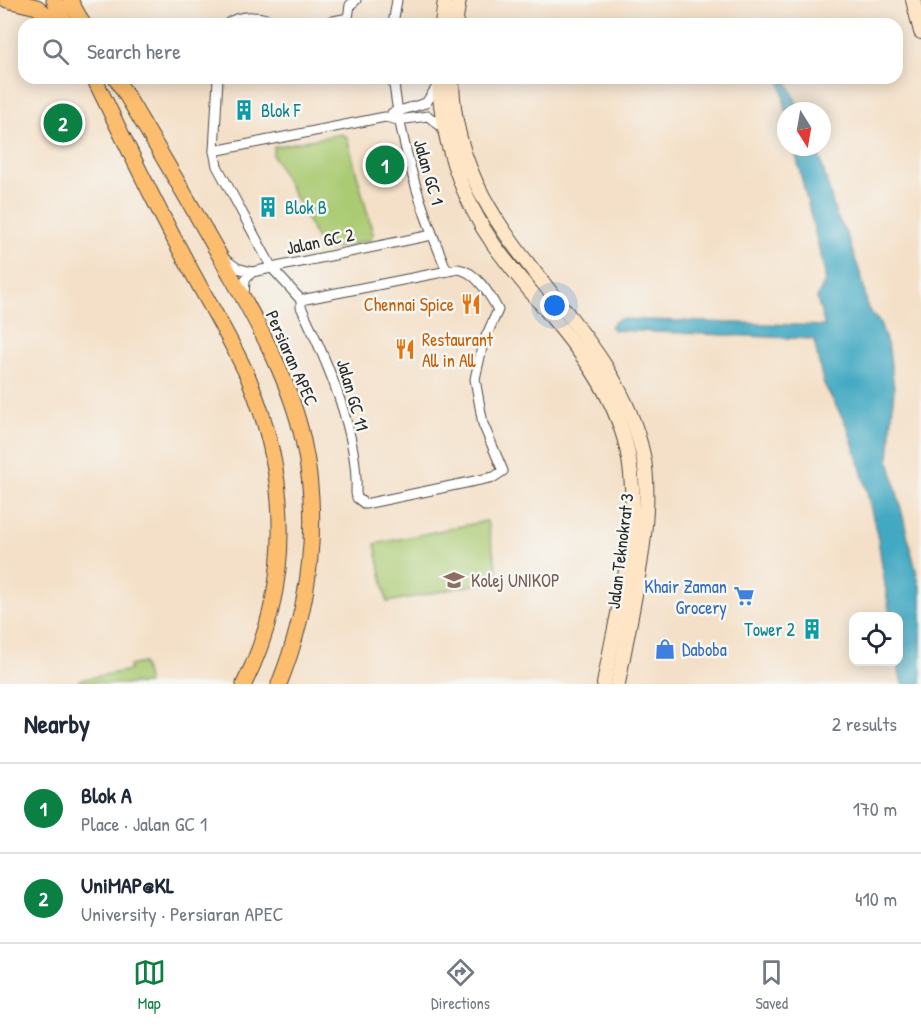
<!DOCTYPE html>
<html lang="en">
<head>
<meta charset="utf-8">
<style>
	:root { --surface:#fff; --page:#f6f6f7; --text:#1f2937; --muted:#747a83; --line:#e0e1e3; --accent:#0b8043 }
	body { margin:0; font-family:"Patrick Hand",sans-serif; background:var(--page); color:var(--text) }
	.controls { position:absolute; right:18px; bottom:18px; display:grid; overflow:hidden; border-radius:12px; box-shadow:0 3px 15px #0003 }
	.controls button { width:54px; height:54px; display:grid; place-items:center; padding:0; border:0; border-bottom:2px solid var(--line); background:var(--surface); color:var(--text); font:30px sans-serif }
	.compass { position:absolute; left:777px; top:102px; width:54px; height:54px; border-radius:50%; background:var(--surface); box-shadow:0 3px 15px #0003; rotate:169deg }
	.you { position:absolute; left:555px; top:306px; width:21px; height:21px; margin:-15px; border:4px solid #fff; border-radius:50%; background:#1a73e8; box-shadow:0 0 0 9px #1a73e833 }
	.badge { display:grid; place-items:center; width:39px; height:39px; border-radius:50%; background:var(--accent); color:#fff; font-size:20px; font-weight:700 }
	.pin { position:absolute; translate:-50% -50%; border:3px solid #fff; box-shadow:0 2px 6px #0006 }
	.list { margin:0; padding:0; list-style:none }
	h2 { display:flex; justify-content:space-between; align-items:center; height:78px; margin:0; padding:0 24px; font-size:26px }
	h2 small { font-size:20px; font-weight:400; color:var(--muted) }
	.list li { display:grid; grid-template-columns:39px 1fr auto; gap:18px; align-items:center; box-sizing:border-box; height:90px; padding:0 24px; border-top:2px solid var(--line) }
	.list b { display:block; font-size:22px; white-space:nowrap }
	.list p { margin:0; font-size:20px; white-space:nowrap; color:var(--muted) }
	.list em { font-size:20px; font-style:normal; color:var(--muted) }
	.icon { flex:none; width:33px; height:33px; fill:none; stroke:currentColor; stroke-width:2; stroke-linecap:round; stroke-linejoin:round }
	.map { position:relative; flex:none; width:921px; height:684px; overflow:hidden }
	.search { position:absolute; background:var(--surface); box-shadow:0 3px 15px #0003; left:18px; right:18px; top:18px; height:66px; display:flex; align-items:center; gap:15px; box-sizing:border-box; padding:0 21px; border-radius:18px; color:var(--muted); font-size:22px }
	.sheet { height:258px; background:var(--surface) }
	nav { display:flex; justify-content:space-around; align-items:center; box-sizing:border-box; height:84px; border-top:2px solid var(--line); background:var(--surface); font-size:16px; color:var(--muted) }
	nav a { display:grid; justify-items:center; gap:3px }
	nav .on { color:var(--accent) }
	.map>svg:first-child { display:block }
</style>
</head>
<body>
<div class="map">
<svg width="921" height="684" viewBox="0 0 921 684">
	<rect width="100%" height="100%" fill="#f6f6f2"/>
	<filter id="ink" filterUnits="userSpaceOnUse"><feTurbulence type="fractalNoise" baseFrequency=".0167" numOctaves="2"/><feDisplacementMap in="SourceGraphic" scale="12" xChannelSelector="R" yChannelSelector="G"/><feConvolveMatrix kernelMatrix="1 2 1 2 8 2 1 2 1" color-interpolation-filters="sRGB"/></filter>
	<filter id="wash" filterUnits="userSpaceOnUse"><feTurbulence type="fractalNoise" baseFrequency=".008" numOctaves="4" result="noise"/><feDisplacementMap in="SourceGraphic" scale="24" xChannelSelector="R" yChannelSelector="G"/><feGaussianBlur stdDeviation="1.35" result="paint"/><feColorMatrix in="noise" values="0 0 0 0 0 0 0 0 0 0 0 0 0 0 0 0 0 1.4 0 .05"/><feComposite in="paint" operator="in"/></filter>
	<g filter="url(#wash)">
		<rect width="100%" height="100%" fill="#f4e0c8"/>
		<g fill="#abcb73" stroke="#6b7b4f" stroke-width="1.5">
			<path d="M341,134L347,137L373,234L370,240L328,250L320,245L273,155L274,147Z"/>
			<path d="M487,521L499,580L387,602L375,544Z"/>
			<path d="M143,663L148,684H103L102,682L79,684V680L130,670L129,666Z"/>
		</g>
		<g fill="#42a9c2" stroke="#366a76" stroke-width="1.5">
			<path d="M780,78H786L800,111L786,112Z"/>
			<path d="M794,147H817L836,215L847,235L862,279L868,309L880,323L889,350L894,388L889,460L921,591V684H902L897,662L898,616H890L878,539L865,483L848,428L823,382L814,339L614,330L610,326L619,319L825,326L817,298L825,281V273Z"/>
		</g>
	</g>
	<g filter="url(#ink)">
		<g fill="none" stroke-linecap="round" stroke-linejoin="round">
			<g stroke="#494643" stroke-width="11">
				<g id="minor">
					<path d="M227,24C239,14 265,15 277,24"/>
					<path d="M319,24L348,18L350,5L356,0"/>
					<path d="M393,24L397,0"/>
					<path d="M218,78L214,151L217,166L272,268L301,300"/>
					<path d="M393,78C402,150 419,204 447,271"/>
					<path d="M392,113L426,103L438,85"/>
					<path d="M214,151L385,117L398,120L428,116L443,128"/>
					<path d="M226,260L237,268L252,272L432,235"/>
					<path d="M458,269C476,271 490,295 498,310L483,343L475,379L483,424L503,471L494,477L365,504L357,498L356,493C359,434 326,359 301,307V300Z"/>
					<path d="M244,296L245,280L252,272"/>
				</g>
			</g>
			<g stroke="#494643" stroke-width="16">
				<g id="secondary">
					<path d="M913,0L921,32"/>
					<path d="M442,24L445,0"/>
					<path d="M455,24L459,0"/>
					<path d="M439,78C440,135 461,198 494,245C542,312 608,366 627,449C644,526 617,608 604,684"/>
					<path d="M452,78C453,244 612,310 643,455C656,517 629,620 618,684"/>
				</g>
			</g>
			<g stroke="#494643" stroke-width="17">
				<g id="primary">
					<path d="M7,0L37,7L58,24"/>
					<path d="M54,0L66,24"/>
					<path d="M70,0L83,24"/>
					<path d="M94,78C124,139 153,201 186,261C206,299 230,337 248,377C290,476 293,586 244,684"/>
					<path d="M116,78C155,143 193,208 230,274C259,326 290,381 303,440C321,522 310,607 279,684"/>
				</g>
			</g>
			<use href="#minor" stroke="#fff" stroke-width="9"/>
			<use href="#secondary" stroke="#fee5c5" stroke-width="14"/>
			<use href="#primary" stroke="#fcbd6e" stroke-width="15"/>
		</g>
	</g>
	<defs>
		<g id="building-bare" transform="scale(1.62)"><path d="M-4-6H4V6H1V3H-1V6H-4ZM-2.5-4.3h1.7v1.8h-1.7ZM.8-4.3h1.7v1.8H.8ZM-2.5-1h1.7V.8h-1.7ZM.8-1h1.7V.8H.8Z" fill="#0f9aa8" stroke="#f6f6f2" stroke-width="2.5" paint-order="stroke"/></g>
		<g id="restaurant-bare" transform="scale(1.62)"><path d="M-5-6h1v4h1v-4h1v4h1v-4h1v5L-1.5 .5V6h-2V.5L-5-1ZM5-6V6H3V1.5H1.5Q1.5-4 5-6Z" fill="#e8710a" stroke="#f6f6f2" stroke-width="2.5" paint-order="stroke"/></g>
		<g id="university-bare" transform="scale(1.62)"><path d="M0-5L7-2L0 1L-7-2ZM-4 1L0 2.5L4 1V4Q0 6-4 4Z" fill="#8d6e63" stroke="#f6f6f2" stroke-width="2.5" paint-order="stroke"/></g>
		<g id="supermarket-bare" transform="scale(1.62)"><path d="M-6-5.5h2.5l.6 2H6L4.5 2H-2.5L-4.4-4H-6ZM-1.5 3.2a1.3 1.3 0 1 0 .1 0ZM3 3.2a1.3 1.3 0 1 0 .1 0Z" fill="#3f7fe0" stroke="#f6f6f2" stroke-width="2.5" paint-order="stroke"/></g>
		<g id="shop-bare" transform="scale(1.62)"><path d="M-5-2.5h2.3a2.7 3.5 0 0 1 5.4 0H5L5.5 6h-11ZM-1.5-2.5h3a1.5 2.3 0 0 0-3 0Z" fill="#3f7fe0" stroke="#f6f6f2" stroke-width="2.5" paint-order="stroke"/></g>
	</defs>
	<g fill-rule="evenodd">
		<use href="#building-bare" x="244" y="110"/>
		<use href="#building-bare" x="268" y="207"/>
		<use href="#restaurant-bare" x="471" y="304"/>
		<use href="#restaurant-bare" x="405" y="349"/>
		<use href="#university-bare" x="454" y="580"/>
		<use href="#supermarket-bare" x="744" y="596"/>
		<use href="#building-bare" x="812" y="629"/>
		<use href="#shop-bare" x="665" y="649"/>
	</g>
	<g text-anchor="middle" dominant-baseline="central" stroke-width="5" stroke-linejoin="round" paint-order="stroke">
		<g font-size="18" fill="#0d838f" stroke="#f6f6f2" text-anchor="start">
			<text x="261" y="110">Blok F</text>
			<text x="285" y="207">Blok B</text>
			<text x="795" y="629" text-anchor="end">Tower 2</text>
		</g>
		<g font-size="18" fill="#2b2b2b" stroke="#f6f6f2">
			<text transform="translate(429 172) rotate(74)">Jalan GC 1</text>
			<text transform="translate(320 241) rotate(-12)">Jalan GC 2</text>
			<text transform="translate(292 358) rotate(66)">Persiaran APEC</text>
			<text transform="translate(353 395) rotate(74)">Jalan GC 11</text>
			<text transform="translate(620 551) rotate(-83)">Jalan Teknokrat 3</text>
		</g>
		<g font-size="18" fill="#c56008" stroke="#f6f6f2" text-anchor="end">
			<text x="454" y="304">Chennai Spice</text>
			<text x="422" y="339" text-anchor="start">Restaurant<tspan x="422" dy="21">All in All</tspan></text>
		</g>
		<g font-size="18" fill="#785e54" stroke="#f6f6f2" text-anchor="start">
			<text x="471" y="580">Kolej UNIKOP</text>
		</g>
		<g font-size="18" fill="#366cbe" stroke="#f6f6f2" text-anchor="end">
			<text x="727" y="586">Khair Zaman<tspan x="727" dy="21">Grocery</tspan></text>
			<text x="682" y="649" text-anchor="start">Daboba</text>
		</g>
	</g>
</svg>
<div class="controls">
<button><svg class="icon" aria-label="locate" viewBox="0 0 24 24"><circle cx="12" cy="12" r="6"/><path d="M12 2v4M12 18v4M2 12h4M18 12h4"/></svg></button>
</div>
<svg class="compass" viewBox="-18 -18 36 36"><path d="M0-13l5 13h-10z" fill="#e53935"/><path d="M0 13l5-13h-10z" fill="#747a83"/></svg>
<div class="you"></div>
<div class="pin badge" style="left:385px;top:165px">1</div>
<div class="pin badge" style="left:63px;top:123px">2</div>
<div class="search"><svg class="icon" aria-label="search" viewBox="0 0 24 24"><circle cx="10" cy="10" r="6"/><path d="M15 15l6 6"/></svg>Search here</div>
</div>
<section class="sheet">
<h2>Nearby<small>2 results</small></h2>
<ul class="list">
<li><span class="badge">1</span><div><b>Blok A</b><p>Place · Jalan GC 1</p></div><em>170 m</em></li>
<li><span class="badge">2</span><div><b>UniMAP@KL</b><p>University · Persiaran APEC</p></div><em>410 m</em></li>
</ul>
</section>
<nav>
<a class="on"><svg class="icon" aria-label="map" viewBox="0 0 24 24"><path d="M3 6l6-2 6 2 6-2v14l-6 2-6-2-6 2zM9 4v14M15 6v14"/></svg>Map</a>
<a><svg class="icon" aria-label="directions" viewBox="0 0 24 24"><path d="M12 3l9 9-9 9-9-9zM9 14v-3h6M13 9l2 2-2 2"/></svg>Directions</a>
<a><svg class="icon" aria-label="saved" viewBox="0 0 24 24"><path d="M7 4h10v16l-5-4-5 4z"/></svg>Saved</a>
</nav>
</body>
</html>
